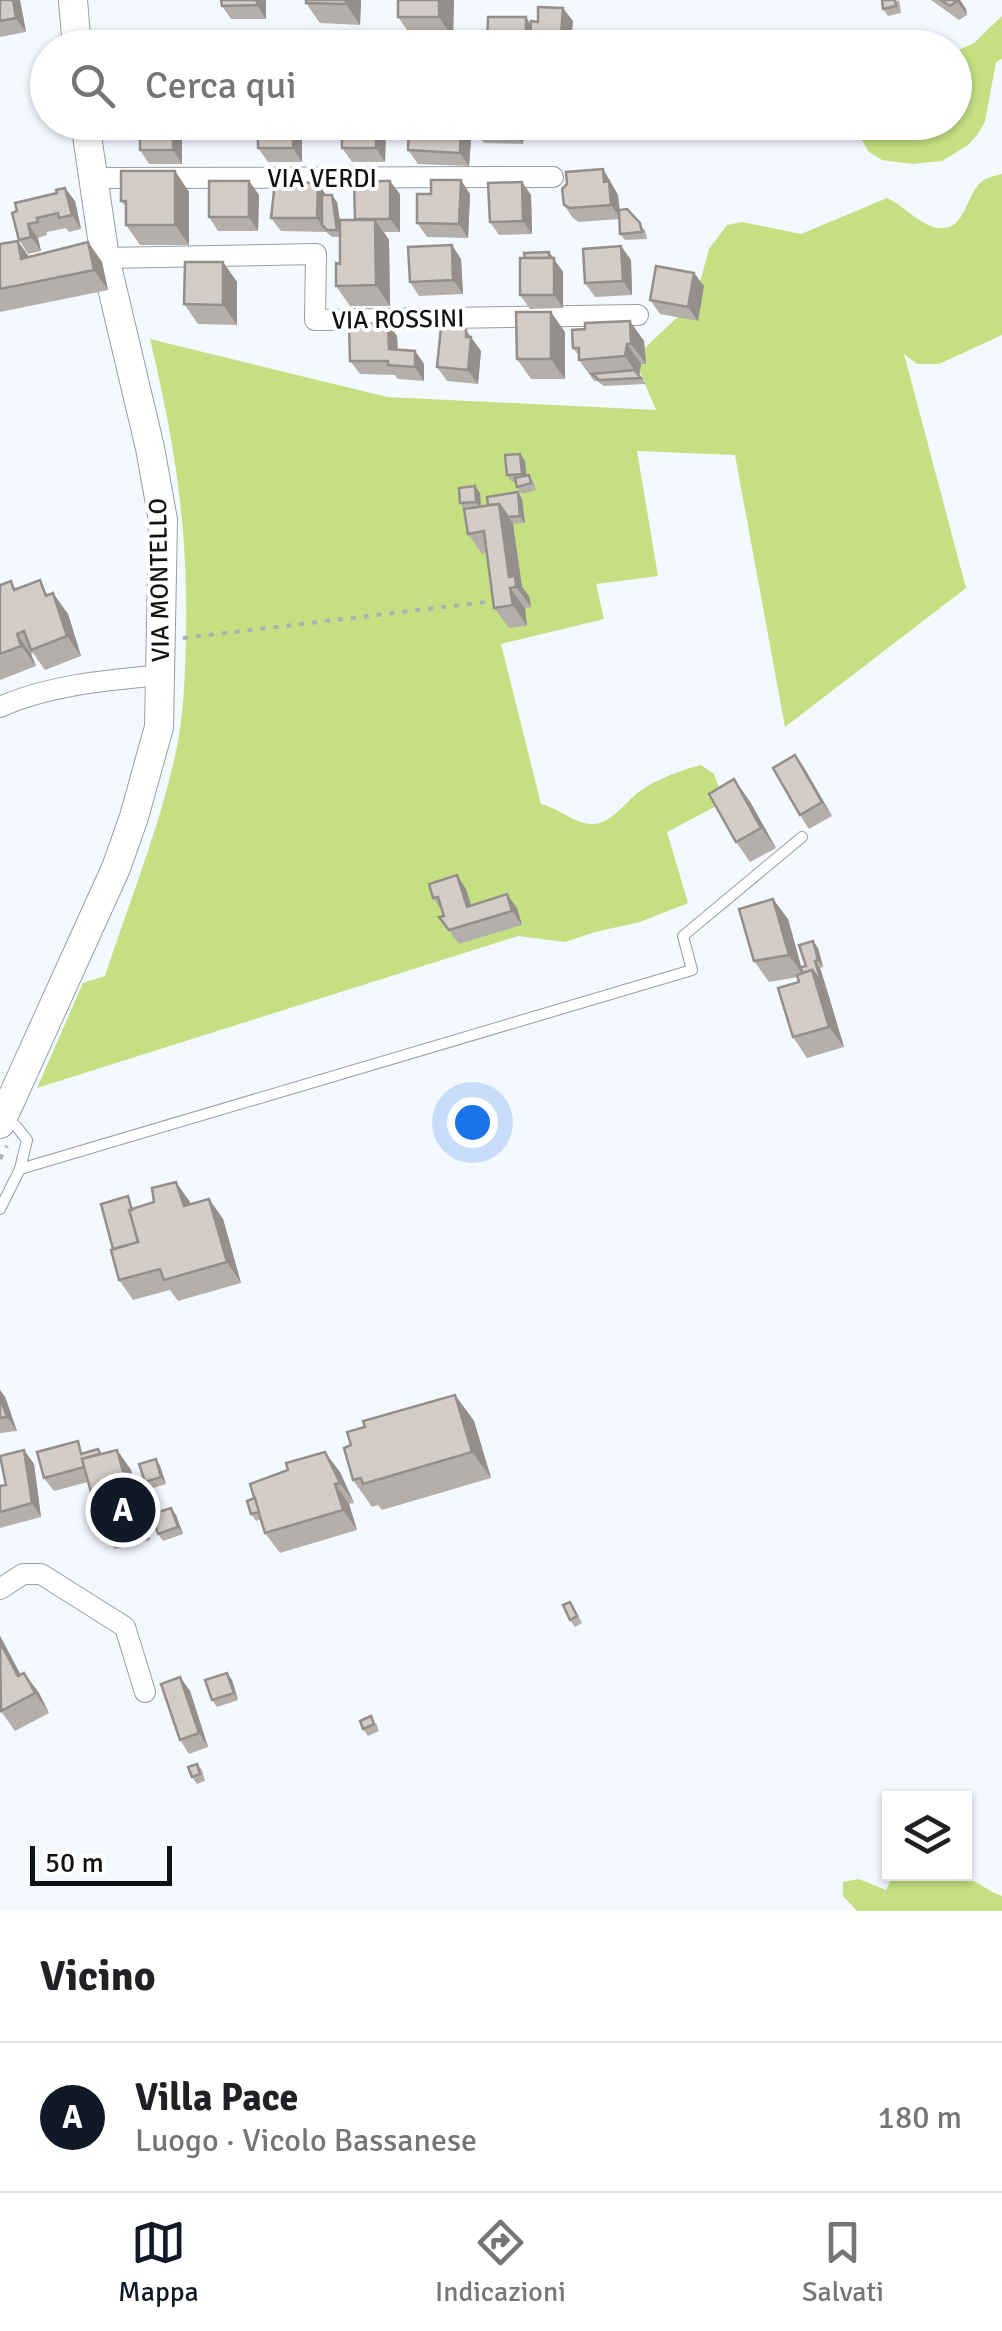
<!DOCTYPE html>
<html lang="it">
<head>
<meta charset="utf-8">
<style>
	:root { --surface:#fff; --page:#f2f2f2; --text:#202124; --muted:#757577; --line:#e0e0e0; --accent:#111827 }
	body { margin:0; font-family:Signika,sans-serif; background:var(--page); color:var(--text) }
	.controls { position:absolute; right:30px; bottom:30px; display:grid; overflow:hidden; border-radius:0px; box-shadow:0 2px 8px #0004 }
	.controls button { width:90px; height:90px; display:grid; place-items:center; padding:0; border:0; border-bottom:2px solid var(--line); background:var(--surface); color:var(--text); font:50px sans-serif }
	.scale { position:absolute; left:30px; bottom:25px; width:142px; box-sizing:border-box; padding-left:10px; border:5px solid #111214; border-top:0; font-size:28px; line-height:35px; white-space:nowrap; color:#111214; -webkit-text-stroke:8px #fff; paint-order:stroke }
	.you { position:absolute; left:472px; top:1122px; width:35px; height:35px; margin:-25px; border:8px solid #fff; border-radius:50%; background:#1a73e8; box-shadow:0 0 0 15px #1a73e833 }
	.badge { display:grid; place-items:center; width:65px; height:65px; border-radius:50%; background:var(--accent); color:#fff; font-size:32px; font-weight:700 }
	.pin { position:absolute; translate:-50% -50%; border:5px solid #fff; box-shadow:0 2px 10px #0006 }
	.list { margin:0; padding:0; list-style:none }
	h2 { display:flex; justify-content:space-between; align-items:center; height:130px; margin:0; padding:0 40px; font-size:42px }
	h2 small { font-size:32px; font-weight:400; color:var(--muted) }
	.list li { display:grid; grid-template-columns:65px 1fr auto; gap:30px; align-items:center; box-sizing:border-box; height:150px; padding:0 40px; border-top:2px solid var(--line) }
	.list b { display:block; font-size:38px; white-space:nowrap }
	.list p { margin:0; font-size:32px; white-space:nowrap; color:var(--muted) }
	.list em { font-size:32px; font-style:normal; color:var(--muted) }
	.icon { flex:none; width:55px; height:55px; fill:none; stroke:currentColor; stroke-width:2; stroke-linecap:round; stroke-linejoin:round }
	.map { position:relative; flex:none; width:1002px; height:1911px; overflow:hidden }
	.search { position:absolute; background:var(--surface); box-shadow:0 2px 8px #0004; left:30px; right:30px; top:30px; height:110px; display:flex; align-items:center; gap:25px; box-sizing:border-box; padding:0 35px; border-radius:55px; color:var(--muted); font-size:38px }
	.sheet { height:280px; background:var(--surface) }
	nav { display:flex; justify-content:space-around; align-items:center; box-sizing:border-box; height:140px; border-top:2px solid var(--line); background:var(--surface); font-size:28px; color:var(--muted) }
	nav a { display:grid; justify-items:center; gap:5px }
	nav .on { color:var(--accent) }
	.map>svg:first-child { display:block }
</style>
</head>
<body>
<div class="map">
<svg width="1002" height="1911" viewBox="0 0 1002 1911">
	<rect width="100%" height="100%" fill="#f4f8ff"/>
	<g fill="#c4e083">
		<path d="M1002,16V59L996,62L985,121L978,134L968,145L942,161L912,164L882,160L869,152L852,123L954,122L955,52L974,43Z"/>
		<path d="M1002,174V335L939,364H917L904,354L966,588L785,727L735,455L637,451L658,576L596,584L604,619L501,644L541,804C557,808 569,819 584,823C610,830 624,801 643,789C660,778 681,770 701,765L714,774L724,802L667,832L688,903L640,922L595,932L565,942L518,936L37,1088L83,983L105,976C128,905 156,837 173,765C184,722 185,679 186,635C188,527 175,444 150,339L387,397L656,410L634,358L699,297L697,293L709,249L727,225L742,222L801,234L887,198C903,205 917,222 933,227C964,236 965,198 980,183C987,177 994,176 1002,174Z"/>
		<path d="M894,1874H935L948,1881C978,1874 978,1888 1002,1896V1911H857L843,1896V1882L859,1879L886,1890Z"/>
	</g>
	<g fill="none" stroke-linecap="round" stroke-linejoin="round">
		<g stroke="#999ea4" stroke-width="12">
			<g id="service">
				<path d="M6,1121L16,1126L27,1140L20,1169"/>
				<path d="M0,1209L20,1169L692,970L683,936L802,837"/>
			</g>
		</g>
		<g stroke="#999ea4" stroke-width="22">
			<g id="minor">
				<path d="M76,41L376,48"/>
				<path d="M92,178L553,177"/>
				<path d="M105,258L316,254L315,320L638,315"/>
				<path d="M0,707C49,685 108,680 162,675"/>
				<path d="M0,1589L23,1574H41L125,1627L145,1692"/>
			</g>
		</g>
		<g stroke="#999ea4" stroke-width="30">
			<g id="secondary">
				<path d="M73,0L77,48"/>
				<path d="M0,1124L116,868L134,817L159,727L163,520L150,448L105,258L85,122"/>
			</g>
		</g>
		<g stroke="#adb0b5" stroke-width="4" stroke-dasharray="5 8" stroke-linecap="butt">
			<path d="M183,638L486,602"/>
			<path d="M0,1159L7,1146"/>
		</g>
		<use href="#service" stroke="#fff" stroke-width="10"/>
		<use href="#minor" stroke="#fff" stroke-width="20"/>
		<use href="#secondary" stroke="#fff" stroke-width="28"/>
	</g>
	<g fill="#b5afab">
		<path d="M0,0H20L26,32L0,37Z"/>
		<path d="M266,0V19H231L222,6Z"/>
		<path d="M306,0H361L360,25L320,23L306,3Z"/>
		<path d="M454,0L453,38H413L398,17Z"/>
		<path d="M899,0L901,13L888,16L883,9Z"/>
		<path d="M931,0H960L966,9L967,15L959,20Z"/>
		<path d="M140,122H179L182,127V164H149L140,150Z"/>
		<path d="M258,122H299L302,127V162H268L258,148Z"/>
		<path d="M470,122H524L523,144L484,143Z"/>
		<path d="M545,122H593L594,135L556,138Z"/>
		<path d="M461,125L471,139L469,166L418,164L408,150Z"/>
		<path d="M386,128L385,162H352L342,148Z"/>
		<path d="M603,169L618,195L620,210L645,230L647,239L625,240L620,234L619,219L579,222L573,218L564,205Z"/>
		<path d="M175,171L189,192V245H140L126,225V207L121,201Z"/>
		<path d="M249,181L259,195L258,231H218L209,217Z"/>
		<path d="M522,182L531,195L532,234L499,235L490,222Z"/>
		<path d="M318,183L326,195L337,202L340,220H356L400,194V232H384L389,240L390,306H350L336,286L340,264V237H332L326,232L281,231L271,218Z"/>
		<path d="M470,194L468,238L427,237L417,223Z"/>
		<path d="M75,201L81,229L69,232L66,228L47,232V235L38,238L41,251L28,254L19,240L12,213Z"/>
		<path d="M88,242L102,262L108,290L0,312V244L29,257Z"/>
		<path d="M621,246L631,260L632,295L595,297L585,283Z"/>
		<path d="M549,252L563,272V308L530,309L520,295L525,258Z"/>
		<path d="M461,259L463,294L419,296L410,282Z"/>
		<path d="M223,262L237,282V325L198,324L184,304Z"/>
		<path d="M694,273L704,286L698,321L660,314L650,300Z"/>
		<path d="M565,332V379H531L517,359Z"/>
		<path d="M397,336L398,350L415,351L424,364V381L398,379L395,375L360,374L350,361Z"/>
		<path d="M644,341L646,364H641L639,375L646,384L604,386L597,381H594L579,360V356L573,348Z"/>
		<path d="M481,351L478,384L447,381L437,367Z"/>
		<path d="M520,454L525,461L526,475L533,481L536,490L522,494L517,487L516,482H512L507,475Z"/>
		<path d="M475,486L480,493L481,506L488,505L518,492L522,499L525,523L513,524L522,587L529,596L531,607L525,608L527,626L509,628L494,608L487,553L482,554L468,534L464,509L460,503Z"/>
		<path d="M0,585L50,594L68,614L81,656L45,670L33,653L31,654L36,666L0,680Z"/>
		<path d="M795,755L832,816L809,829L800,815Z"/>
		<path d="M749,800L776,848L750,862L736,842Z"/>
		<path d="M466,889L471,905L517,908L522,925L459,944L439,917L444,916L443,912L433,898Z"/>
		<path d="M788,919L801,967L806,966L813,941L818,948L823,967L820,968L844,1047L807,1058L793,1037L799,982L798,977L769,982L754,961Z"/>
		<path d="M209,1199L223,1219L241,1283L178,1301L170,1290L133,1300L119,1280L137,1208L191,1204Z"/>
		<path d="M0,1390L5,1397L17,1431L0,1433Z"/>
		<path d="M455,1395L474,1421L491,1478L382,1510L378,1505L372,1507L353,1480L351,1445L365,1427Z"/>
		<path d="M98,1449L102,1454L117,1450L131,1470L150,1540L115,1549L101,1529L88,1482L54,1491L44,1478L86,1452Z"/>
		<path d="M24,1450L34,1464L41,1517L0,1528V1486L6,1485Z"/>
		<path d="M156,1459L160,1466L166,1484L150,1489L145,1482Z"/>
		<path d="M340,1472L354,1503L349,1504L357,1530L280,1553L265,1533L261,1519L256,1521L251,1514Z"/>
		<path d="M171,1508L176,1515L183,1534L163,1541L158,1534Z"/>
		<path d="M575,1609L582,1623L575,1627L570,1620Z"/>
		<path d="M0,1636L21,1675L24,1673L39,1693L49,1713L15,1731L0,1710Z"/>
		<path d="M227,1673L232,1680L238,1700L217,1707L212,1700Z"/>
		<path d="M180,1677L190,1691L208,1747L189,1754L180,1740Z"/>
		<path d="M376,1723L379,1731L368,1736L363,1729Z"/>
		<path d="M197,1764L202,1770L205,1781L197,1784L192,1777Z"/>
	</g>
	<g fill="#948f8b">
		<path d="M13,0H20L26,32L16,18Z"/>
		<path d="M257,0H266V19L257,5Z"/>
		<path d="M346,0H361L360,25L346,4Z"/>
		<path d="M439,0H454L453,38L439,17Z"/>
		<path d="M956,0H960L966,9L967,15Z"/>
		<path d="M563,8L573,21L571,48H560Z"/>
		<path d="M526,17L535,31L536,48H526Z"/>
		<path d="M173,122H179L182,127V164L173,150Z"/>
		<path d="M293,122H299L302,127V162L293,148Z"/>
		<path d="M376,122H382L386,128L385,162L376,148Z"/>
		<path d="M509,122H524L523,144L509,124Z"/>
		<path d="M585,122H593L594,135Z"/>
		<path d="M461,125L471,139L469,166L460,153Z"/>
		<path d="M603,169L618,195L620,218L611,205L604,182Z"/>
		<path d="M175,171L189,192V245L175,225Z"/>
		<path d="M461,180L470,194L468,238L459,224Z"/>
		<path d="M249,181L259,195L258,231L249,217Z"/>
		<path d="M390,181L400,194V232L390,219Z"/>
		<path d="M522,182L531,195L532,234L523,221Z"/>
		<path d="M318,183L327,197L322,225L317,218Z"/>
		<path d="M65,188L75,201L81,229L72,215Z"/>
		<path d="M332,195L337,202L342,237L337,230Z"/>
		<path d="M375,220L389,240L390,306L376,285Z"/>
		<path d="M28,224L38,238L41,251L31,237Z"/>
		<path d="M18,241L32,261L21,259Z"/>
		<path d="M88,242L102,262L108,290L94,270Z"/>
		<path d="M452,245L461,259L463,294L453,280Z"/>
		<path d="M621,246L631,260L632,295L623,281Z"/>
		<path d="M549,252L563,272V308L554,295Z"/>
		<path d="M223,262L237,282V325L223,305Z"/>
		<path d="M694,273L704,286L698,321L688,307Z"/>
		<path d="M551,312L565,332V379L551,359Z"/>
		<path d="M630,321L644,341L646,364L631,344Z"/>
		<path d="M388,323L397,336L398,363L389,349Z"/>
		<path d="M466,330L481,351L478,384L468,370Z"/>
		<path d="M627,344L641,364L639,377L625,356Z"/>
		<path d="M415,351L424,364V381L415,367Z"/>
		<path d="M520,454L525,461L527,481L522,474Z"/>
		<path d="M475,486L480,493L481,509L476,502Z"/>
		<path d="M518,492L522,499L525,523L520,516Z"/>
		<path d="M499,504L513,524L522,587L529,596L531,607L509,577Z"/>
		<path d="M510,588L525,608L527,626L513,605Z"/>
		<path d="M53,593L68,614L81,656L67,636Z"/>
		<path d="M17,634L31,654L36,666L21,646Z"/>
		<path d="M795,755L805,769L832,816L822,802Z"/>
		<path d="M734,779L749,800L776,848L761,828Z"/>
		<path d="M457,875L466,889L476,920L467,907Z"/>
		<path d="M507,894L517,908L522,925L512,911Z"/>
		<path d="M773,899L788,919L804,976L789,955Z"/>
		<path d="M813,941L818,948L823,967L818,960Z"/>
		<path d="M815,961L820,968L827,990L822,983Z"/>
		<path d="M812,970L827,990L844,1047L829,1027Z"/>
		<path d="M176,1182L190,1202L198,1226L184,1206Z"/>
		<path d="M209,1199L223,1219L241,1283L227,1262Z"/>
		<path d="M0,1390L5,1397L17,1431L7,1417L0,1397Z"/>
		<path d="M455,1395L474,1421L491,1478L472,1452Z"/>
		<path d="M24,1450L34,1464L41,1517L32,1503Z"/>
		<path d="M117,1450L131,1470L150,1540L136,1519Z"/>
		<path d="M325,1452L340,1472L354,1503L340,1483Z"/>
		<path d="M156,1459L160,1466L166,1484L161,1477Z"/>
		<path d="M335,1484L349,1504L357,1530L343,1510Z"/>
		<path d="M171,1508L176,1515L183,1534L178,1527Z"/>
		<path d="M0,1636L32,1697L18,1676L0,1642Z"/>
		<path d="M24,1673L39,1693L49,1713L35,1693Z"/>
		<path d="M227,1673L232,1680L238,1700L234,1693Z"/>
		<path d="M180,1677L190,1691L208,1747L199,1733Z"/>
	</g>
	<g fill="#d3ccc7" stroke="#948f8b" stroke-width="2.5">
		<path d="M0,0H13L16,18L0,21Z"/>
		<path d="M221,0H257V5L222,6Z"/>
		<path d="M306,0H346V4L306,3Z"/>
		<rect x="398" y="0" width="41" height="17"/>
		<path d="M882,0H895L896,6L883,9Z"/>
		<path d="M941,0H957V1L950,6Z"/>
		<path d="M538,7L563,8L560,48H530L531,21L538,22Z"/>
		<path d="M488,17H526V48H487Z"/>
		<rect x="307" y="38" width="28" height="10"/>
		<rect x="399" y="46" width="35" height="2"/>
		<rect x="140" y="122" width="33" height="28"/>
		<rect x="258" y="122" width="35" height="26"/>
		<rect x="342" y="122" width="34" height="26"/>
		<path d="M470,122H509V124Z"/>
		<path d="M409,123L461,125L460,153L408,150Z"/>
		<path d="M603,169L604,182L609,181L611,205L570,208L564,205L562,189L567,184L566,172Z"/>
		<path d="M121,171H175V225H126V201H121Z"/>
		<path d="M431,180H461L459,224L417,223V194H431Z"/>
		<rect x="209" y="181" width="40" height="36"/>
		<path d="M354,181H390V219H355Z"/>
		<path d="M275,182L318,183L317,218H271Z"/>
		<path d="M522,182L523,221L490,222L488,183Z"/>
		<path d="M65,188L72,215L59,218L58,213L37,218L38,222L28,224L31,237L19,240L12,213L17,211L15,203L57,193L56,190Z"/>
		<path d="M322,195H332L337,230H327L322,225Z"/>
		<path d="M627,209L640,223L642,232L620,234L619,210Z"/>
		<path d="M340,220H375L376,285L336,286V263L340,264Z"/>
		<path d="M18,241L21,259L88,242L94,270L0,289V244Z"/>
		<path d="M452,245L453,280L410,282L408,247Z"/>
		<path d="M621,246L623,281L585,283L583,249Z"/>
		<path d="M549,252V258H525L524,253Z"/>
		<rect x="520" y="258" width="34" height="37"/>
		<path d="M185,262H223V305L184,304Z"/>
		<path d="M656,266L694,273L688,307L650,300Z"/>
		<path d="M516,312H551V359H517Z"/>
		<path d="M630,321L631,344H627L625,356L579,360V348H573L572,330L585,329V323Z"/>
		<path d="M446,322L461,323L466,330V337H471L468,370L437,367L441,327Z"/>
		<path d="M388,323L389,349L415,351V367L388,365V361H350L349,324Z"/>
		<path d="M634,370L641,378L599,380L592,374Z"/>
		<path d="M520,454L522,474L507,475L505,455Z"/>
		<path d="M529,475L531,483L517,487L515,478Z"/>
		<path d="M475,486L476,502L460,503L459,488Z"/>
		<path d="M518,492L520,516L508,517L499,504L488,505L487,497Z"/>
		<path d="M499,504L509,577L515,576L516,587L510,588L513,605L494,608L484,531L468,534L464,509Z"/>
		<path d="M40,580L46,596L53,593L67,636L31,650L24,631L17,634L21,646L0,654V585L11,581L14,590Z"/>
		<path d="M795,755L822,802L800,815L773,768Z"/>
		<path d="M734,779L761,828L736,842L709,794Z"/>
		<path d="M457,875L467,907L507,894L512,911L449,930L439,917L444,916L438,897L433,898L429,884Z"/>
		<path d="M773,899L789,955L754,961L739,909Z"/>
		<path d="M813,941L818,960L815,961L822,983L812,970L802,973L801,967L806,966L799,945Z"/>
		<path d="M812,970L829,1027L793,1037L778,988L799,982L797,975Z"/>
		<path d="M176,1182L184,1206L209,1199L227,1262L164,1280L160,1269L119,1280L111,1250L138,1242L129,1210L154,1202L152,1188Z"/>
		<path d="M128,1196L132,1210H129L138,1242L113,1249L101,1204Z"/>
		<path d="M455,1395L472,1452L363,1484L361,1478L353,1480L344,1448L351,1445L347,1432L365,1427L363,1421Z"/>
		<path d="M0,1397L7,1417L0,1418Z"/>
		<path d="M78,1441L81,1454L98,1449L100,1454L82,1459L84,1467L44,1478L37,1452Z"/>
		<path d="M24,1450L32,1503L0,1512V1486L6,1485L0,1456Z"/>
		<path d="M117,1450L136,1519L101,1529L82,1459Z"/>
		<path d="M325,1452L340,1483L335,1484L343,1510L265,1533L250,1484L288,1470L286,1463Z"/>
		<path d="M156,1459L161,1477L145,1482L139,1464Z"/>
		<path d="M255,1498L259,1512L251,1514L247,1501Z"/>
		<path d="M171,1508L178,1527L158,1534L152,1514Z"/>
		<path d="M570,1602L577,1616L570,1620L563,1605Z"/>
		<path d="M0,1642L18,1676L24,1673L35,1693L1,1711Z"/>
		<path d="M227,1673L234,1693L212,1700L205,1680Z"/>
		<path d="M180,1677L199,1733L180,1740L161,1684Z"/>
		<path d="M371,1716L374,1724L363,1729L360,1721Z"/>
		<path d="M197,1764L200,1774L192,1777L188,1767Z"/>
	</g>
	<g text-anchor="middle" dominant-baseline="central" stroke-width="8" stroke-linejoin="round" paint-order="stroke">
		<g font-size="25" fill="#111214" stroke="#fff">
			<text x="322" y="178">VIA VERDI</text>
			<text transform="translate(398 319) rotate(-1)">VIA ROSSINI</text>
			<text transform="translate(159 580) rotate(-91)">VIA MONTELLO</text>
		</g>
	</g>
</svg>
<div class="controls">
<button><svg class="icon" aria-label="layers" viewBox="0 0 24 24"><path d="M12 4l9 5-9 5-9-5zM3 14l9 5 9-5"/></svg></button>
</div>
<div class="scale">50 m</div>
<div class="you"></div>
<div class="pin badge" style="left:123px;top:1510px">A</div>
<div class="search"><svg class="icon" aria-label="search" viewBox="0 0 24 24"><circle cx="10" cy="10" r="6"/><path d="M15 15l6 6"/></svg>Cerca qui</div>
</div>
<section class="sheet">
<h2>Vicino<small></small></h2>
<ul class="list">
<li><span class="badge">A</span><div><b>Villa Pace</b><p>Luogo · Vicolo Bassanese</p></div><em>180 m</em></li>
</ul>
</section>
<nav>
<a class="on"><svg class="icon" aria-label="map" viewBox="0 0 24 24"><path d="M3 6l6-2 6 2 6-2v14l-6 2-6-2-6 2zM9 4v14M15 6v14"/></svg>Mappa</a>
<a><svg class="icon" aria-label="directions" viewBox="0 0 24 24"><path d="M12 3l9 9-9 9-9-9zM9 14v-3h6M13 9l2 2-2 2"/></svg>Indicazioni</a>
<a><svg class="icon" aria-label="saved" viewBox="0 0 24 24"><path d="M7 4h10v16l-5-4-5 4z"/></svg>Salvati</a>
</nav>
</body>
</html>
